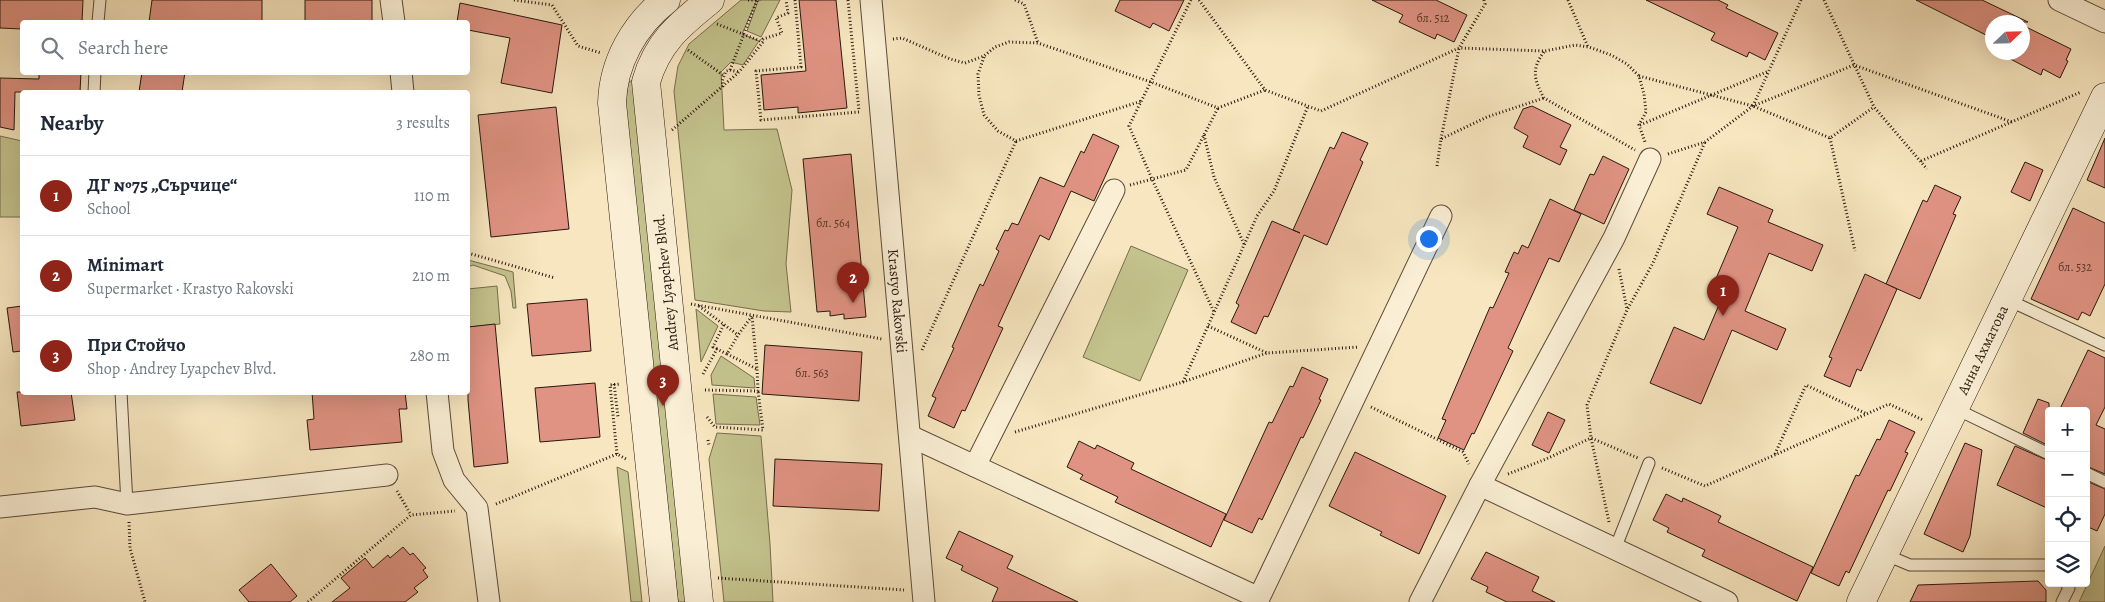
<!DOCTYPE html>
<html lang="en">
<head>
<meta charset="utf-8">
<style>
	:root { --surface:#fff; --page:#f2f2f3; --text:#1f2937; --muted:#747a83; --line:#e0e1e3; --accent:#8f2418 }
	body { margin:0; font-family:Alegreya,serif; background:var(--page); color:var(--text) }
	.controls { position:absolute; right:15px; bottom:15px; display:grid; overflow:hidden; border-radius:5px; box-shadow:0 5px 20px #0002 }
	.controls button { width:45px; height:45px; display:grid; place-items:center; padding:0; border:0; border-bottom:1px solid var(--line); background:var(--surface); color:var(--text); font:25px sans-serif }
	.compass { position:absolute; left:1985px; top:15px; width:45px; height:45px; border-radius:50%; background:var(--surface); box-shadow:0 5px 20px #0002; rotate:67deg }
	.you { position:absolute; left:1428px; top:238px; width:18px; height:18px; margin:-12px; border:4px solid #fff; border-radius:50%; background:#1a73e8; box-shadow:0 0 0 8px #1a73e833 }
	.badge { display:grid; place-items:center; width:32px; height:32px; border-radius:50%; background:var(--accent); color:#fff; font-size:16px; font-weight:700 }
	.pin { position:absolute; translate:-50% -41px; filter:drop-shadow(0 1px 2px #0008) }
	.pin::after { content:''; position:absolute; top:26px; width:18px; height:15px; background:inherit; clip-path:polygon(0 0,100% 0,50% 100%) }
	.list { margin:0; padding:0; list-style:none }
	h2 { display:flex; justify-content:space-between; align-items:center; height:65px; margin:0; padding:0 20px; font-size:21px }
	h2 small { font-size:16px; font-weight:400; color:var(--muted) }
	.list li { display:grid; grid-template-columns:32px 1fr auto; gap:15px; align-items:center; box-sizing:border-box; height:80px; padding:0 20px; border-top:1px solid var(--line) }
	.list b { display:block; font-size:19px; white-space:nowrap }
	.list p { margin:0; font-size:16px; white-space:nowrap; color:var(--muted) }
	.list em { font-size:16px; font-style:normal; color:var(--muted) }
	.icon { flex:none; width:28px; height:28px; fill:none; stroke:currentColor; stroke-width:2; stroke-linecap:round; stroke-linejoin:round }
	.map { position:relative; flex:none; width:2105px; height:602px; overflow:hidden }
	.search { position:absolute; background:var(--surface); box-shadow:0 5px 20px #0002; left:20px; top:20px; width:450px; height:55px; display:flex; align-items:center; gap:12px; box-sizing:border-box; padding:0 18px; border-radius:5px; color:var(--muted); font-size:19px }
	.panel { position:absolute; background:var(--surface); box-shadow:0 5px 20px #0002; left:20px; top:90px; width:450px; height:305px; border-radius:5px }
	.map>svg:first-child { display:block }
</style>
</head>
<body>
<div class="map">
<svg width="2105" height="602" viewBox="0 0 2105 602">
	<rect width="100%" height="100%" fill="#f7e6bf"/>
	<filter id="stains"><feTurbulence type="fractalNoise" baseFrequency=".004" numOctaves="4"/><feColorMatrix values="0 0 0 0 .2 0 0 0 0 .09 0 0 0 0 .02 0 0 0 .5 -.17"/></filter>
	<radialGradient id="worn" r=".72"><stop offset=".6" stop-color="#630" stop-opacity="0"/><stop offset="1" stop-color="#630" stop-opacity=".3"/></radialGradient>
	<g fill="#c4c38d" stroke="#766d4e">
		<path d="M741,0H757L742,34L759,41L743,65L731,62L721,72L724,130L777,129L792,190L786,264L791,312L764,311L695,300L674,91L678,66L689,44Z"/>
		<path d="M762,0H780L761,37L747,31L758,1Z"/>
		<path d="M634,79L688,602H678L625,122L624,108L628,83Z"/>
		<path d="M0,136L22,141V217H0Z"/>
		<path d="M1131,246L1188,270L1140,381L1083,357Z"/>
		<path d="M468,260L513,272L516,308H513L511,291L505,276L473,265L468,267Z"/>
		<path d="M497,286L500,324L468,327V289Z"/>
		<path d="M696,309L718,326L701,362Z"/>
		<path d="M721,356L754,378L755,388L712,385L711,375Z"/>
		<path d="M713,394L756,397L760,425L716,424Z"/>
		<path d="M717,433L761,436L770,544L773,602H724L709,459Z"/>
		<path d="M617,467L628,472L642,602H631Z"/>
		<path d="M2105,546V602H2079Z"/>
	</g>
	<g fill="#e09383" stroke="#29170e">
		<path d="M0,0H83L82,22H22V29L0,28Z"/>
		<path d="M152,0H262V22H149Z"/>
		<rect x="305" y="0" width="67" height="22"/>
		<path d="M799,0H836L847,108L798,113V107L764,110L761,75L806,71Z"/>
		<path d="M1120,0H1184L1169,31L1153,23L1150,28L1115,11Z"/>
		<path d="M1372,0H1436L1467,15L1454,42L1437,34L1435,39L1399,22L1403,15Z"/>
		<path d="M1646,0H1718L1728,5L1726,8L1778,33L1765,60L1749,52L1747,57L1711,40L1715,33Z"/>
		<path d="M1916,0H1982L2028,22H1992V38Z"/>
		<path d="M460,3L562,25L552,93L501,83L510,38L468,30V22H457Z"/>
		<path d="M2022,25L2071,49L2066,60L2068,61L2060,78L2043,69L2041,75L1997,52H2022Z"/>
		<path d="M39,72H81L80,92H15L14,130L0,127V78L39,79Z"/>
		<path d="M142,72H185L182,92H139Z"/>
		<path d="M1532,106L1571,125L1560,147L1567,150L1560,165L1523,147L1528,136L1514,128L1523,109Z"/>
		<path d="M556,107L569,229L491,237L478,115Z"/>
		<path d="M1342,132L1368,143L1360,160L1363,162L1327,245L1304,235L1268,317L1264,316L1256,334L1231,322L1239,305L1236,303L1272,221L1300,233L1293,230L1330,147L1334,149Z"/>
		<path d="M1093,134L1119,146L1094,201L1071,191L1049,240L1040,235L998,326L1003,328L965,411L962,410L954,428L928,416L936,398L932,396L954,348L952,347L980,284L983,286L999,251L996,249L1005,230L1008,231L1012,223L1018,225L1040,177L1064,187L1081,151L1084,153Z"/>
		<path d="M2105,138V188L2087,180Z"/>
		<path d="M851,154L866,317L844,319V314L830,316V311L817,312L803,159Z"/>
		<path d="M1603,156L1629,169L1604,224L1574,210L1590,174L1594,175Z"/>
		<path d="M2025,162L2043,170L2030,201L2011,192Z"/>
		<path d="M1935,185L1961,197L1953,214L1956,215L1920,299L1886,284L1923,200L1927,202Z"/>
		<path d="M1719,187L1773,210L1768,222L1823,245L1812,271L1769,253L1745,311L1786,329L1777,350L1732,330L1701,404L1650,383L1674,327L1704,340L1721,300L1709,295L1738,227L1707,214Z"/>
		<path d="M1550,199L1581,214L1559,262L1549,258L1508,348L1513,351L1474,434L1472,433L1464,450L1438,438L1446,420L1442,419L1490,307L1493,308L1509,273L1505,272L1514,252L1518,254L1522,245L1528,248Z"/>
		<path d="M2073,208L2105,223V284L2090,316L2082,312L2078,320L2031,299Z"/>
		<path d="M1865,274L1897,289L1861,371L1857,369L1850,387L1824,376L1832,358L1829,357Z"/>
		<path d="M587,299L591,351L532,356L527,304Z"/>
		<path d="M22,306V351L13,352L7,308Z"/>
		<path d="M495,324L508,463L474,467L468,400V327Z"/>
		<path d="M765,345L862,352L859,401L762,394Z"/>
		<path d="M2088,350L2105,358V407L2096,425L2105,429V474L2086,466V411H2059Z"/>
		<path d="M1302,367L1328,379L1319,399L1321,400L1303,438L1301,437L1262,520L1259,518L1252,533L1224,520L1269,422L1272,423L1290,386L1293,387Z"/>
		<path d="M595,383L600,437L540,442L535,388Z"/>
		<path d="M17,392H71L75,420L21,426Z"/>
		<path d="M312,392H405L407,409H399L402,442L310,450L307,420L314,419Z"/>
		<path d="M2038,399L2049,403V446L2023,433Z"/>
		<path d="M1548,412L1565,420L1549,453L1532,445Z"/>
		<path d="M1889,420L1915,432L1905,452L1908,453L1890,491L1888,490L1849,573L1846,571L1839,586L1811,573L1856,475L1859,476L1877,439L1880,440Z"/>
		<path d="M1079,441L1095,449L1097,445L1134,463L1131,469L1226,514L1211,547L1115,502L1118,497L1080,479L1083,475L1067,467Z"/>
		<path d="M1965,443L1982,450L1970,536L1963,552L1924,534Z"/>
		<path d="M2015,446L2049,461V509L1997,485Z"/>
		<path d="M1355,452L1446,496L1419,554L1380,535L1382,532L1329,506Z"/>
		<path d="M775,459L882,464L879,511L773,506Z"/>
		<path d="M2086,481L2105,489V514L2097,531L2086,526Z"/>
		<path d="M1666,494L1682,502L1683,498L1721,516L1718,522L1813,567L1797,601L1702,556L1705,550L1667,532L1669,528L1653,520Z"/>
		<path d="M959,531L1013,556L1007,568L1078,602H992L998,588L961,570L963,566L946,558Z"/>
		<path d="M403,547L410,555L413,553L426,568L423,570L428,577L414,588L418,592L405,602H332L350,588L341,578L365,558L373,568L388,555L390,558Z"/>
		<path d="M1486,552L1539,577L1532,591L1555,602H1507L1486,592L1488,587L1471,579Z"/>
		<path d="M271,564L297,596L290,602H249L239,590Z"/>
		<path d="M2038,581L2046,590V602H1910L1918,585Z"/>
	</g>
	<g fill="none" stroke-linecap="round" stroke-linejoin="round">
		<g stroke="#5c4b3a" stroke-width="13">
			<g id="lane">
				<path d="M98,22L100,0"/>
				<path d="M94,92L95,72"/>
				<path d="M2006,299L2105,345"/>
				<path d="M121,392L127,504"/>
				<path d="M1954,408L2049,454"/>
				<path d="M2086,473L2105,482"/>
				<path d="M1615,549L1649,463"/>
				<path d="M1884,554L1910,565H2049"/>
				<path d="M2062,602L2069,588L2066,583"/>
			</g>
		</g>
		<g stroke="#5c4b3a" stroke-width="23">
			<g id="street">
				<path d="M391,0L394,22"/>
				<path id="s1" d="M871,0L924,602"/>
				<path d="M2059,0L2105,22"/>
				<path d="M401,72L403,92"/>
				<path d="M437,392L443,451L454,480L477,508L489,602"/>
				<path d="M910,436L1259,598"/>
				<path d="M975,466L1114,190"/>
				<path d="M1480,485L1727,602"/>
				<path d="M0,507L95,497L127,504L387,475"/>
				<path d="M1257,602L1441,216"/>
				<path d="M1420,602L1480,485L1614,238L1650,159"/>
			</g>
		</g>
		<g stroke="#29170e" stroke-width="29">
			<g id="secondary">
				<path d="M664,602L612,103C613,63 634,25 666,0"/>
				<path d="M699,602L646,82C657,43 679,25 710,0"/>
				<path id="s2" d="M1861,602L2105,97"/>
			</g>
		</g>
		<g stroke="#29170e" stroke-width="3" stroke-dasharray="1 2.5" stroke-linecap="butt">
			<path d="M514,0L552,5L578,46L601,53"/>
			<path d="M748,0H759"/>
			<path d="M795,0L801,67L756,71L761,120L859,112"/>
			<path d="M848,0L859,111"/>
			<path d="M1015,0L1024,4L1038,43"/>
			<path d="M1191,0L1129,126L1152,179L1214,312"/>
			<path d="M1199,0L1265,90L1321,111L1459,48L1545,51L1575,45L1589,47L1611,55L1627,64L1639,76L1644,94L1646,112L1639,125L1645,142"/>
			<path d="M1568,0L1588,47"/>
			<path d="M1824,0L1874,107L1927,169"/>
			<path d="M717,24L763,42"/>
			<path d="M893,39L902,38L950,59L965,63L984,56L995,47L1009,42L1038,43L1151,82L1218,108L1265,90"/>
			<path d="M688,50L723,75"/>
			<path d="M1544,52C1531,69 1534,80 1544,98L1635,150"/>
			<path d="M984,57L978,74L979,95L984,115L998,131L1016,141L1142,101"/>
			<path d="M730,70L757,0"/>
			<path d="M1639,76L1753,106L1830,138L1874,107"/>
			<path d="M723,87L722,81L726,71L730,70L739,72"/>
			<path d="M1753,106L1801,0"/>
			<path d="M1640,125L1769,71"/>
			<path d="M672,130L739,72L763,42V39L782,33L776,18L788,13L786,0"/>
			<path d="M1204,135L1214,177L1244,244"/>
			<path d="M1830,138L1855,251"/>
			<path d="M1441,139L1459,48L1485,4L1484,0"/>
			<path d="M1668,154L1705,142L1753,106L1854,65L2012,122"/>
			<path d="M1921,161L2081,92"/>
			<path d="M1437,166L1441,139L1487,117L1544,98"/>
			<path d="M1130,185L1186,170L1218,108"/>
			<path d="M468,253L555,278"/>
			<path d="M1619,269L1627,309"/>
			<path d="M691,304L882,339"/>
			<path d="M699,306L738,335"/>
			<path d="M1208,326L1267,353L1359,347"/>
			<path d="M717,349L713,347L724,324"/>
			<path d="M922,350L1016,141"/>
			<path d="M727,354L757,369L752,316"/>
			<path d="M703,374L717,349L727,354L738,335L752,316"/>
			<path d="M1183,382L1257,216L1274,191L1308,106"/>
			<path d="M614,384L618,417"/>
			<path d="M705,390L758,391L757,369"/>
			<path d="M1371,407L1463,452L1469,464"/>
			<path d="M707,417L715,427L763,430L758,391"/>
			<path d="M1015,432L1183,382L1267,353"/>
			<path d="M708,440L709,445"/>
			<path d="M617,454L610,385L620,384"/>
			<path d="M1775,454L1806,385L1867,414"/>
			<path d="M1662,468L1705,486L1889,404L1923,420"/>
			<path d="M1508,474L1546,459L1591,438L1638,458"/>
			<path d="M397,491L411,515"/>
			<path d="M496,504L617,454L626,459"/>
			<path d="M129,522L130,548L145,602"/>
			<path d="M1609,522L1591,438L1587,405L1627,310L1653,263L1705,142"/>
			<path d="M718,578L904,590"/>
			<path d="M308,602L411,515L455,511"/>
		</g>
		<use href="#lane" stroke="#faefd5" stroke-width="11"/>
		<use href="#street" stroke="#faefd5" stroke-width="21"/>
		<use href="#secondary" stroke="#faefd5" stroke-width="28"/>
	</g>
	<g text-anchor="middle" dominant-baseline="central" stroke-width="4" stroke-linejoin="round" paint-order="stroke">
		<g font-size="12" fill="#57362b">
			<text x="1433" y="18">бл. 512</text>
			<text x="833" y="223">бл. 564</text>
			<text x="2075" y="267">бл. 532</text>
			<text x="812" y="373">бл. 563</text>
		</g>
		<g font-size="15" fill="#29170e" stroke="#faefd5">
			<text transform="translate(666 282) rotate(-96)">Andrey Lyapchev Blvd.</text>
			<text stroke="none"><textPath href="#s1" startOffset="302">Krastyo Rakovski</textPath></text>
			<text stroke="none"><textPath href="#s2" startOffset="280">Анна Ахматова</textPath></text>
		</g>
	</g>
	<rect width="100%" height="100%" filter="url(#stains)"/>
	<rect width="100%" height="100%" fill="url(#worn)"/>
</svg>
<div class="controls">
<button>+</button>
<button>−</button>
<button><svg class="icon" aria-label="locate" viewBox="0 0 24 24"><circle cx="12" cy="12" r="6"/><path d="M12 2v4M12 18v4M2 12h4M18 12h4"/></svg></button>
<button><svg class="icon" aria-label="layers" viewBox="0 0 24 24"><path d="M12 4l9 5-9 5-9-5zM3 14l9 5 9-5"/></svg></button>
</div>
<svg class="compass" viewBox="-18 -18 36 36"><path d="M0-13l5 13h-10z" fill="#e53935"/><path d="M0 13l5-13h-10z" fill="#747a83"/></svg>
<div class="you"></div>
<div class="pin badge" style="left:1723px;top:316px">1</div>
<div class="pin badge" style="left:853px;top:303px">2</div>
<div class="pin badge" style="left:663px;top:406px">3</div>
<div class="search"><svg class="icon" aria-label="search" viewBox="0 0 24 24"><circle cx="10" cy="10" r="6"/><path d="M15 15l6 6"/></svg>Search here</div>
<section class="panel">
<h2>Nearby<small>3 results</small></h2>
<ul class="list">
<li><span class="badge">1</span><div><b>ДГ №75 „Сърчице“</b><p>School</p></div><em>110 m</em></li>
<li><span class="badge">2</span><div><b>Minimart</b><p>Supermarket · Krastyo Rakovski</p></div><em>210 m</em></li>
<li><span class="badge">3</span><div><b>При Стойчо</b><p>Shop · Andrey Lyapchev Blvd.</p></div><em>280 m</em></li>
</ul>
</section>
</div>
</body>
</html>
